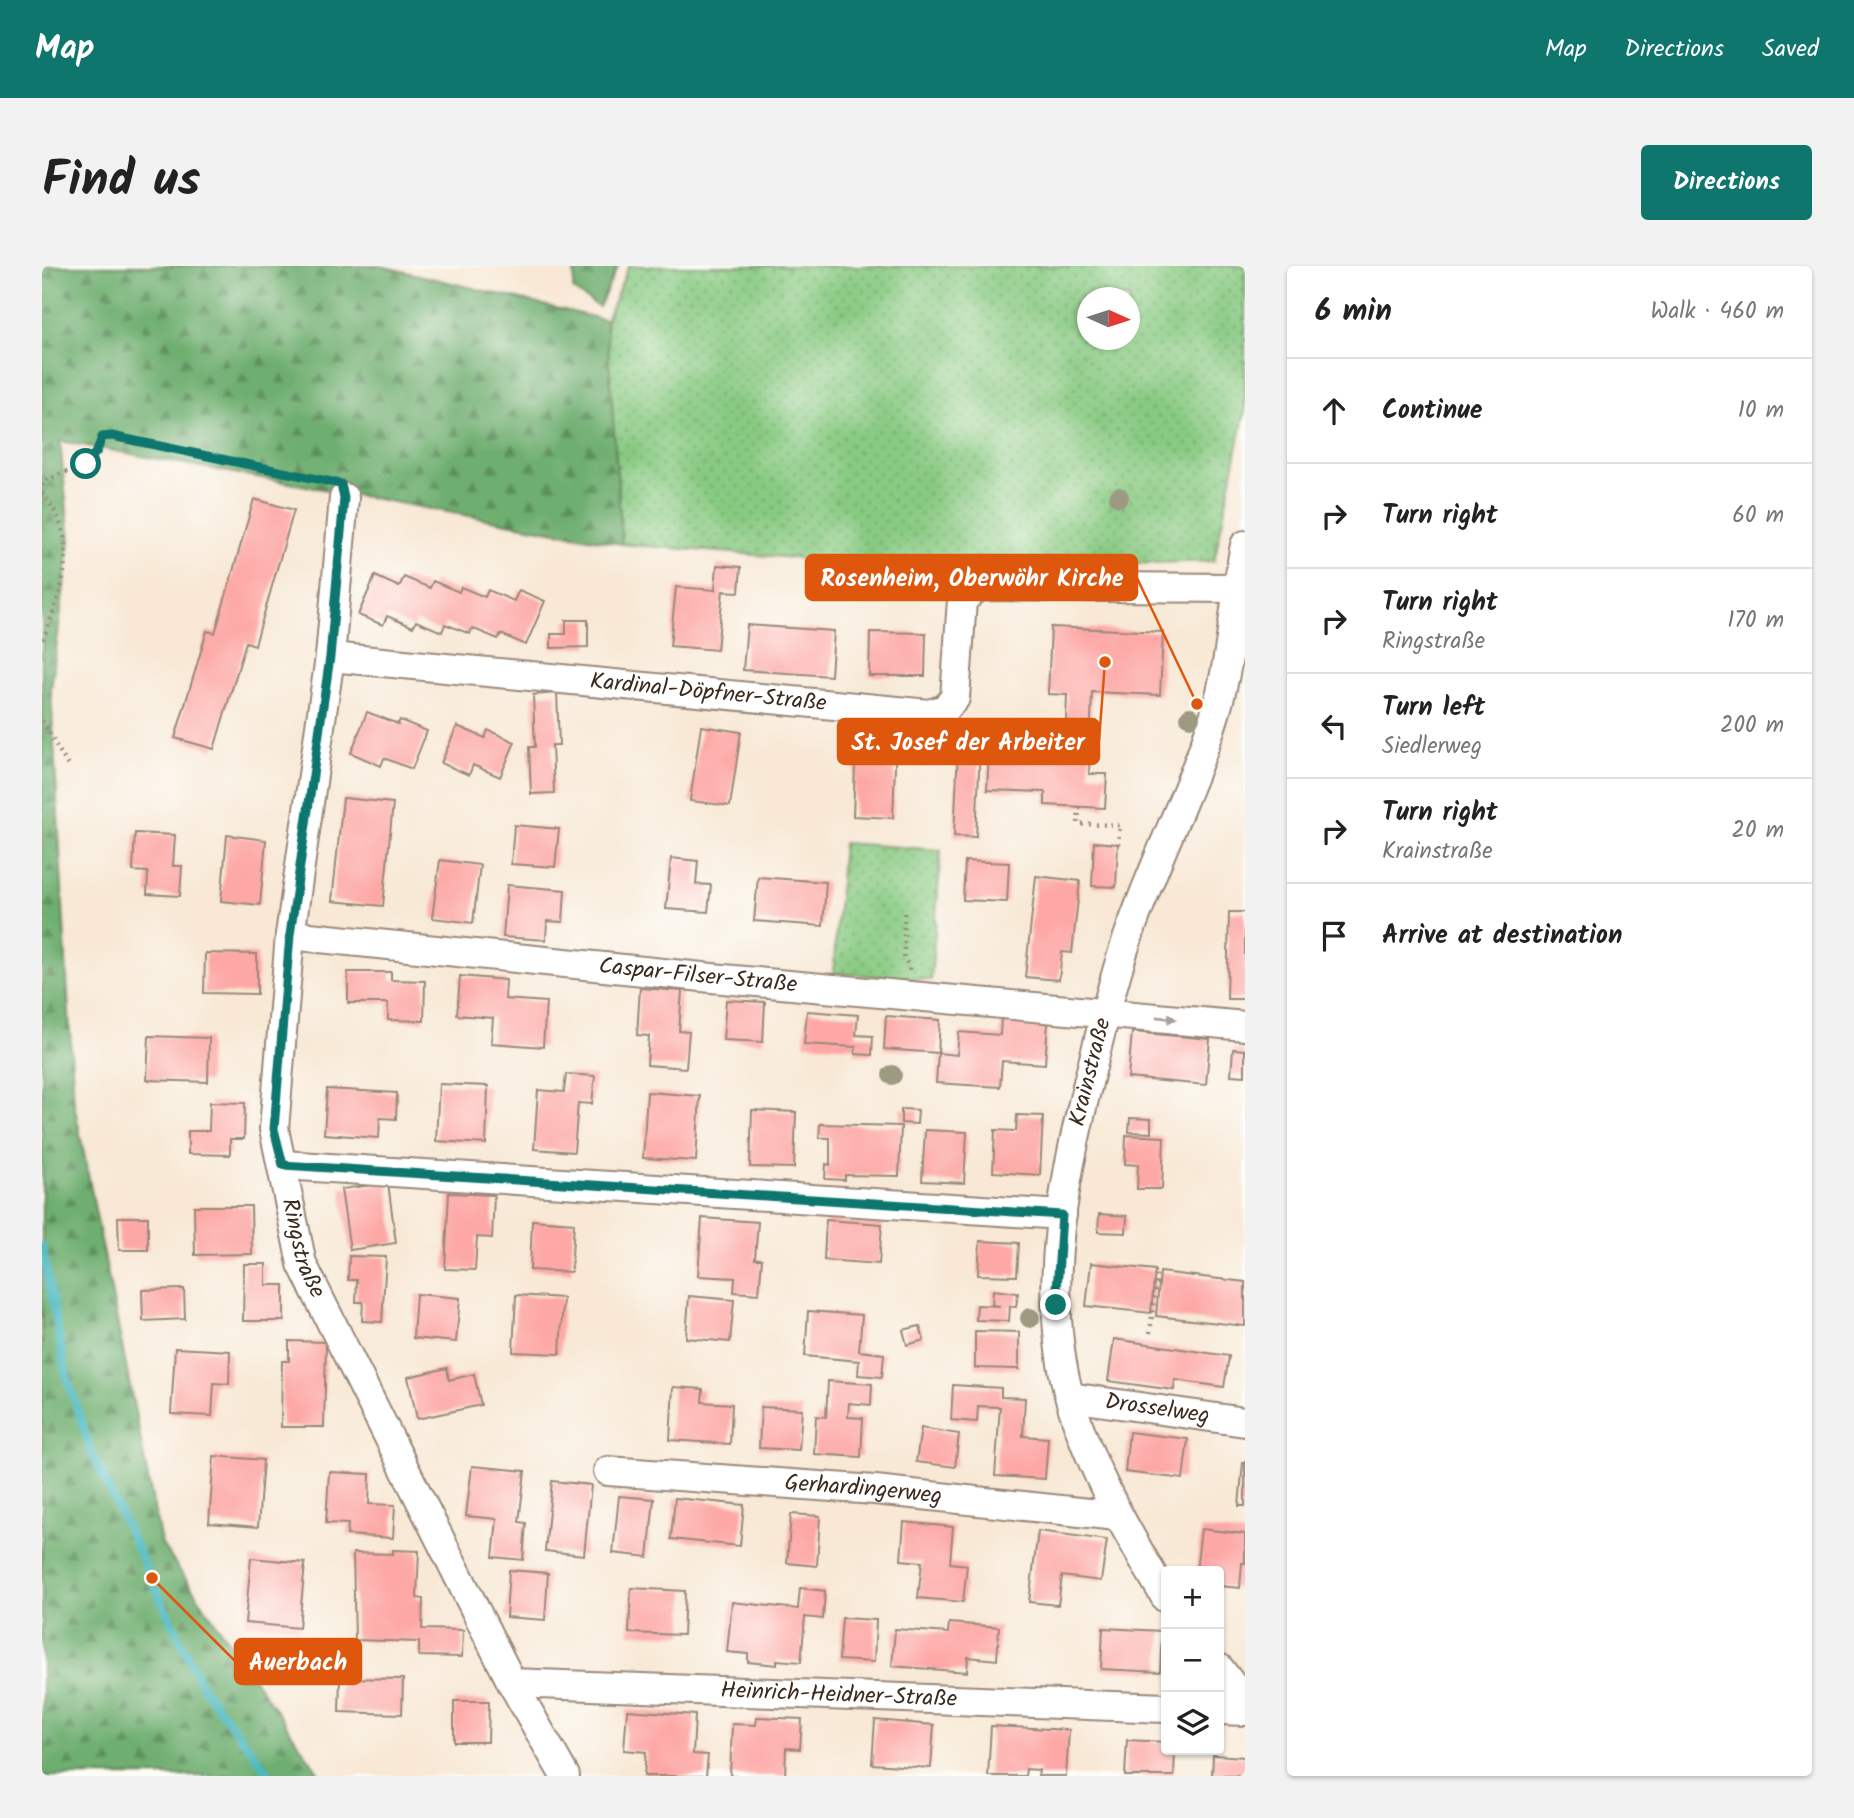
<!DOCTYPE html>
<html lang="en">
<head>
<meta charset="utf-8">
<style>
	:root { --surface:#fff; --page:#f2f2f2; --text:#222; --muted:#767676; --line:#e0e0e0; --accent:#0f766e }
	body { margin:0; font-family:Kalam,sans-serif; background:var(--page); color:var(--text) }
	.controls { position:absolute; right:21px; bottom:21px; display:grid; overflow:hidden; border-radius:7px; box-shadow:0 2px 5px #0004 }
	.controls button { width:63px; height:63px; display:grid; place-items:center; padding:0; border:0; border-bottom:2px solid var(--line); background:var(--surface); color:var(--text); font:35px sans-serif }
	.compass { position:absolute; left:1035px; top:21px; width:63px; height:63px; border-radius:50%; background:var(--surface); box-shadow:0 2px 5px #0004; rotate:93deg }
	.stop { position:absolute; width:21px; height:21px; margin:-16px; border:5px solid #0f766e; border-radius:50%; background:#fff }
	.stop.end { background:#0f766e; border-color:#fff; box-shadow:0 2px 7px #0008 }
	.list { margin:0; padding:0; list-style:none }
	h2 { display:flex; justify-content:space-between; align-items:center; height:91px; margin:0; padding:0 28px; font-size:30px }
	h2 small { font-size:23px; font-weight:400; color:var(--muted) }
	.list li { display:grid; grid-template-columns:46px 1fr auto; gap:21px; align-items:center; box-sizing:border-box; height:105px; padding:0 28px; border-top:2px solid var(--line) }
	.list b { display:block; font-size:26px; white-space:nowrap }
	.list p { margin:0; font-size:23px; white-space:nowrap; color:var(--muted) }
	.list em { font-size:23px; font-style:normal; color:var(--muted) }
	.icon { flex:none; width:38px; height:38px; fill:none; stroke:currentColor; stroke-width:2; stroke-linecap:round; stroke-linejoin:round }
	.map { position:relative; flex:none; width:1203px; height:1510px; overflow:hidden; border-radius:7px }
	header { display:flex; align-items:center; gap:42px; box-sizing:border-box; height:98px; padding:0 35px; background:var(--accent); color:#fff }
	header strong { font-size:33px }
	nav { display:flex; gap:38px; margin-inline-start:auto; font-size:24px }
	.intro { display:flex; align-items:center; justify-content:space-between; box-sizing:border-box; height:168px; padding:0 42px }
	h1 { margin:0; font-size:49px }
	.button { padding:18px 32px; border-radius:7px; background:var(--accent); color:#fff; font-size:24px; font-weight:700 }
	main { display:flex; gap:42px; padding:0 42px }
	aside { flex:1; background:var(--surface); border-radius:7px; box-shadow:0 2px 5px #0004 }
	.map>svg:first-child { display:block }
</style>
</head>
<body>
<header>
<strong>Map</strong>
<nav><a>Map</a><a>Directions</a><a>Saved</a></nav>
</header>
<div class="intro"><h1>Find us</h1><a class="button">Directions</a></div>
<main>
<div class="map">
<svg width="1203" height="1510" viewBox="0 0 1203 1510">
	<defs>
		<pattern id="grass-dots" width="8" height="8" patternUnits="userSpaceOnUse" patternTransform="scale(1.75)"><rect width="8" height="8" fill="#88ca82"/><path d="M2 2h.1M6 6h.1" fill="none" stroke="#70a46a" stroke-width="1.8" stroke-linecap="round"/></pattern>
		<pattern id="forest-firs" width="22" height="20" patternUnits="userSpaceOnUse" patternTransform="scale(1.75)"><rect width="22" height="20" fill="#6eae70"/><path d="M5 1l3.5 6h-7zM16 11l3.5 6h-7z" fill="#5c8e5b"/></pattern>
	</defs>
	<rect width="100%" height="100%" fill="#fdfcf7"/>
	<filter id="ink" filterUnits="userSpaceOnUse"><feTurbulence type="fractalNoise" baseFrequency=".0143" numOctaves="2"/><feDisplacementMap in="SourceGraphic" scale="14" xChannelSelector="R" yChannelSelector="G"/><feConvolveMatrix kernelMatrix="1 2 1 2 8 2 1 2 1" color-interpolation-filters="sRGB"/></filter>
	<filter id="wash" filterUnits="userSpaceOnUse"><feTurbulence type="fractalNoise" baseFrequency=".00686" numOctaves="4" result="noise"/><feDisplacementMap in="SourceGraphic" scale="28" xChannelSelector="R" yChannelSelector="G"/><feGaussianBlur stdDeviation="1.57" result="paint"/><feColorMatrix in="noise" values="0 0 0 0 0 0 0 0 0 0 0 0 0 0 0 0 0 1.4 0 .05"/><feComposite in="paint" operator="in"/></filter>
	<g filter="url(#wash)">
		<rect width="100%" height="100%" fill="#f8e8d5"/>
		<g fill="url(#grass-dots)" stroke="#627a50" stroke-width="2" fill-rule="evenodd">
			<path d="M587,0H1203V145L1172,295L905,304L580,278L564,54ZM1045,32H1087V74H1045Z"/>
			<path d="M801,577L899,584L889,714L791,707Z"/>
		</g>
		<g fill="url(#forest-firs)" stroke="#546c47" stroke-width="2">
			<path d="M0,0H339L564,54L580,278L18,175L28,274L9,423L32,837L119,1277L279,1510H0Z"/>
			<path d="M533,0H576L557,41L531,24Z"/>
		</g>
		<g fill="none" stroke-linecap="round" stroke-linejoin="round">
			<path stroke="#4ab9c1" stroke-width="8" d="M0,980L24,1108L50,1188L161,1422L229,1510"/>
		</g>
		<g id="blocks">
			<g fill="#fda8a6">
				<path d="M212,233L252,244L213,379L204,376L172,483L133,472L165,365L173,367Z"/>
				<path d="M675,299L699,301L697,326L681,325L675,384L628,380L634,321L673,324Z"/>
				<path d="M333,310L357,321L362,311L388,322L391,315L417,326L419,321L443,331L446,324L472,335L477,324L503,335L484,379L459,368L456,373L430,362L428,368L403,358L400,366L374,355L371,361L345,350L341,359L316,349Z"/>
				<path d="M524,354H546V381L509,382V368H524Z"/>
				<path d="M705,359L792,365L789,410L701,404Z"/>
				<path d="M1009,361L1121,366L1118,429L1050,426L1047,508H1065L1063,542L1003,539V526L945,524L948,466L990,468L989,481L1023,482L1025,429L1006,428Z"/>
				<path d="M828,366L884,367L883,410H827Z"/>
				<path d="M515,427L517,479H510L512,527L489,528L487,481H493L491,429Z"/>
				<path d="M325,446L356,458L358,454L385,465L370,503L342,492L339,500L309,487Z"/>
				<path d="M415,460L443,472L446,464L473,476L458,511L431,499L427,509L399,497Z"/>
				<path d="M659,460L699,466L688,540L648,535Z"/>
				<path d="M917,461L939,462L934,571L912,570Z"/>
				<path d="M814,475L854,476L851,552L811,550Z"/>
				<path d="M301,532L351,537L341,640L290,635Z"/>
				<path d="M472,559L517,563L513,601L469,598Z"/>
				<path d="M93,567L133,569L131,600H140L138,630L105,628L106,606L91,605Z"/>
				<path d="M185,569L224,574L218,639L179,635Z"/>
				<path d="M1052,576L1076,578L1074,621L1050,620Z"/>
				<path d="M629,592L656,595L654,618L669,619L666,646L624,643Z"/>
				<path d="M398,594L438,599L431,657L390,652Z"/>
				<path d="M923,595L967,597L965,636L921,634Z"/>
				<path d="M994,610L1038,615L1030,687L1020,686L1017,714L983,711Z"/>
				<path d="M716,611L784,616L781,660L712,655Z"/>
				<path d="M465,619L523,624L521,656L505,655L504,674L461,671Z"/>
				<path d="M1187,646H1203V733H1185Z"/>
				<path d="M163,687L215,688V728L162,727Z"/>
				<path d="M306,706H349V714L383,715L382,755L346,754V737H306Z"/>
				<path d="M418,710L464,714L463,733L504,736L501,781L449,777L451,752L415,749Z"/>
				<path d="M598,722L640,725L637,765L647,766L644,802L605,799L607,770L595,769Z"/>
				<path d="M684,734L723,736L721,776L681,774Z"/>
				<path d="M765,745L816,749L814,769L831,770L830,789L813,788L814,781L762,778Z"/>
				<path d="M844,750L898,754L896,787L842,783Z"/>
				<path d="M959,752L1006,756L1003,798L960,795L958,821L894,817L896,787L915,789L917,766L958,769Z"/>
				<path d="M1090,766L1168,773L1164,819L1086,812Z"/>
				<path d="M107,770L167,772L166,816L105,814Z"/>
				<path d="M1191,783L1203,784V810L1189,809Z"/>
				<path d="M524,808L553,810L550,838L536,837L532,886L492,883L496,824L522,826Z"/>
				<path d="M397,818L446,820L444,878L394,875Z"/>
				<path d="M285,823L355,827L354,853L338,852L337,872L282,868Z"/>
				<path d="M605,826L658,830L654,895L601,892Z"/>
				<path d="M168,836L203,837L202,873H188V889L146,888V865H167Z"/>
				<path d="M859,843L876,844L875,858L859,857Z"/>
				<path d="M710,844L754,846L752,902L708,901Z"/>
				<path d="M975,849L1001,850L998,909L951,906L953,864L974,865Z"/>
				<path d="M1088,852L1109,853V867L1087,866Z"/>
				<path d="M778,858L859,860L857,910L803,909V914L783,913L784,898L788,899V872H777Z"/>
				<path d="M883,864L925,866L922,917L880,915Z"/>
				<path d="M1084,869L1122,871L1120,923H1095L1096,899L1083,898Z"/>
				<path d="M346,917L354,977L308,984L299,923Z"/>
				<path d="M407,927L452,929L450,972L435,971L433,1004L403,1003Z"/>
				<path d="M152,940H209L210,988L153,989Z"/>
				<path d="M1057,948L1085,950L1084,967L1056,966Z"/>
				<path d="M76,951H106V984H77Z"/>
				<path d="M660,952L716,956L713,993H720L717,1028L692,1026L693,1012L656,1010Z"/>
				<path d="M490,954L532,957L529,1006L488,1004Z"/>
				<path d="M784,954L840,958L837,998L782,994Z"/>
				<path d="M938,975L977,977L975,1010L936,1009Z"/>
				<path d="M307,990L344,991L340,1056L320,1055L321,1036H314L315,1014H306Z"/>
				<path d="M1049,997L1113,1004L1109,1047L1044,1040Z"/>
				<path d="M202,998H224V1019H242V1055H201Z"/>
				<path d="M1118,1006L1203,1016V1060L1114,1050Z"/>
				<path d="M142,1023L143,1053L101,1055L100,1024Z"/>
				<path d="M951,1024L976,1027L974,1041L968,1040L967,1055L934,1054L935,1039L958,1040L950,1039Z"/>
				<path d="M374,1028L418,1032L414,1076L371,1072Z"/>
				<path d="M474,1029L521,1032L518,1088L471,1086Z"/>
				<path d="M647,1030L692,1034L688,1076L644,1072Z"/>
				<path d="M766,1045L820,1049L817,1085L842,1088L840,1111L816,1109L817,1095L763,1090Z"/>
				<path d="M878,1060L882,1074L865,1079L861,1064Z"/>
				<path d="M933,1065L977,1066V1103L933,1102Z"/>
				<path d="M1072,1073L1187,1090L1182,1121L1133,1114L1132,1124L1066,1115Z"/>
				<path d="M247,1075L284,1076L282,1161H239L240,1095H247Z"/>
				<path d="M133,1082L188,1085L187,1118L172,1117L170,1150L129,1148Z"/>
				<path d="M405,1102L407,1114L432,1108L439,1139L375,1153L366,1111Z"/>
				<path d="M786,1115L830,1118L829,1139L807,1137L806,1151L821,1152L819,1191L772,1188L774,1150L784,1151Z"/>
				<path d="M911,1119L959,1122V1131L983,1132L981,1170L1006,1172L1003,1213L953,1210L958,1141L936,1140L935,1156L909,1154Z"/>
				<path d="M631,1121L661,1123L660,1136L690,1138L688,1178L628,1174Z"/>
				<path d="M719,1141L760,1143L757,1184L717,1182Z"/>
				<path d="M879,1162L917,1168L913,1201L874,1196Z"/>
				<path d="M1087,1166L1146,1173L1141,1213L1083,1206Z"/>
				<path d="M172,1190L221,1194L216,1261L167,1257Z"/>
				<path d="M1201,1196H1203V1240H1197Z"/>
				<path d="M430,1200L483,1205L477,1256L484,1257L481,1294L451,1291L455,1253L424,1250Z"/>
				<path d="M287,1206L328,1208L327,1238L353,1239L351,1272L305,1269L306,1258L284,1257Z"/>
				<path d="M510,1215L549,1219L542,1289L503,1285Z"/>
				<path d="M577,1230L612,1233L606,1291L571,1287Z"/>
				<path d="M633,1232L702,1239L698,1280L629,1273Z"/>
				<path d="M749,1248L778,1250L775,1300L745,1297Z"/>
				<path d="M862,1256L911,1261L908,1297L925,1299L921,1336L876,1332L880,1296L859,1294Z"/>
				<path d="M1159,1263L1203,1268V1297H1200L1198,1322L1177,1320V1305H1154Z"/>
				<path d="M996,1265L1065,1274L1059,1315L1020,1310L1016,1339L987,1336Z"/>
				<path d="M351,1284L377,1285L375,1332L381,1333L380,1363L421,1364L420,1391L377,1390V1376L313,1374L311,1287L351,1288Z"/>
				<path d="M209,1292L263,1297L257,1362L203,1357Z"/>
				<path d="M467,1304L506,1307L503,1354L464,1351Z"/>
				<path d="M589,1322L643,1325L641,1369L587,1367Z"/>
				<path d="M758,1322L783,1325L781,1353L763,1351L759,1396L735,1394V1399L706,1396V1388L685,1386L690,1336L756,1343Z"/>
				<path d="M800,1352L834,1354L832,1396L797,1394Z"/>
				<path d="M907,1357L957,1361L955,1394L926,1391L925,1406L850,1400L853,1363L906,1367Z"/>
				<path d="M1061,1362L1120,1365L1118,1406L1059,1403Z"/>
				<path d="M298,1412L361,1413L360,1448L297,1446Z"/>
				<path d="M412,1435H447L446,1476H412Z"/>
				<path d="M585,1444L653,1449L651,1488L666,1489L664,1510H602L604,1486L582,1484Z"/>
				<path d="M715,1451L760,1453L758,1483L744,1482L743,1510H688L690,1458L714,1459Z"/>
				<path d="M833,1454L892,1459L889,1502L830,1498Z"/>
				<path d="M949,1460L1027,1464L1024,1510H996L997,1504L984,1503L983,1510H946Z"/>
				<path d="M1085,1474L1124,1476V1484H1133L1132,1510H1083Z"/>
				<path d="M1171,1489L1203,1491V1510H1170Z"/>
			</g>
		</g>
	</g>
	<g filter="url(#ink)">
		<use href="#blocks" fill-opacity="0" stroke="#9a897a" stroke-width="2"/>
		<g fill="none" stroke-linecap="round" stroke-linejoin="round">
			<g stroke="#9a897a" stroke-width="32">
				<g id="minor">
					<path id="s1" d="M302,232L288,391L248,669L232,863L260,998L470,1417L523,1510"/>
					<path id="s2" d="M288,391L887,448L903,443L913,432L920,334L937,320L1194,322"/>
					<path id="s3" d="M248,669L670,712L1203,760"/>
					<path d="M241,899L1020,949"/>
					<path id="s4" d="M1028,1131L1203,1156"/>
					<path id="s5" d="M566,1205L833,1224L1075,1250"/>
					<path id="s6" d="M1124,1332C1086,1268 1049,1205 1028,1133C997,1022 1024,902 1052,793C1063,749 1074,703 1090,660C1115,589 1151,520 1173,448C1190,393 1192,335 1203,279"/>
					<path d="M1177,1402L1203,1436"/>
					<path id="s7" d="M470,1417L1124,1442"/>
					<path d="M1177,1444L1203,1445"/>
				</g>
			</g>
			<g stroke="#9a897a" stroke-width="4.5" stroke-dasharray="2 5" stroke-linecap="butt">
				<path d="M0,220L4,214C30,202 49,202 60,171L70,170L282,214"/>
				<path d="M0,227C41,275 20,323 0,376"/>
				<path d="M0,455L28,503"/>
				<path d="M1037,541L1036,558L1078,559L1076,578"/>
				<path d="M862,647V690L868,705"/>
				<path d="M1108,1067L1115,1006"/>
			</g>
			<use href="#minor" stroke="#fff" stroke-width="28"/>
		</g>
		<g fill="#9d9a81">
			<circle cx="1077" cy="231" r="10"/>
			<circle cx="1148" cy="451" r="10"/>
			<circle cx="850" cy="809" r="10"/>
			<circle cx="988" cy="1052" r="10"/>
		</g>
		<defs><path id="oneway-solid" d="M-6-.8H1V-3.2L6.5 0L1 3.2V.8H-6Z" transform="scale(1.75)"/></defs>
		<use fill="#a79f9a" href="#oneway-solid" transform="translate(1124 752) rotate(6)"/>
	</g>
	<g fill="none" stroke-linecap="round" stroke-linejoin="round" filter="url(#ink)">
		<path stroke="#0f766e" stroke-width="9" d="M44,198L55,185L60,171L70,170L299,218L302,232L288,391L248,669L232,863L241,899L1020,949L1014,1039"/>
	</g>
	<g text-anchor="middle" dominant-baseline="central" stroke-width="7" stroke-linejoin="round" paint-order="stroke">
		<g font-size="23" fill="#3b2a1e" stroke="#fdfcf7">
			<text stroke="none"><textPath href="#s2" startOffset="380">Kardinal-Döpfner-Straße</textPath></text>
			<text stroke="none"><textPath href="#s3" startOffset="410">Caspar-Filser-Straße</textPath></text>
			<text stroke="none"><textPath href="#s6" startOffset="553">Krainstraße</textPath></text>
			<text stroke="none"><textPath href="#s1" startOffset="758">Ringstraße</textPath></text>
			<text stroke="none"><textPath href="#s4" startOffset="88">Drosselweg</textPath></text>
			<text stroke="none"><textPath href="#s5" startOffset="256">Gerhardingerweg</textPath></text>
			<text stroke="none"><textPath href="#s7" startOffset="327">Heinrich-Heidner-Straße</textPath></text>
		</g>
	</g>
	<path fill="none" stroke="#df570d" stroke-width="2.5" d="M1155 438L1095 312M1063 396L1057 475M110 1312L193 1395"/>
	<g fill="#df570d" stroke="#fdfcf7" stroke-width="2.5">
		<circle cx="1155" cy="438" r="7"/>
		<circle cx="1063" cy="396" r="7"/>
		<circle cx="110" cy="1312" r="7"/>
	</g>
	<g fill="#df570d" stroke="#df570d" stroke-width="2.5">
		<rect x="764" y="289" width="331" height="45" rx="7"/>
		<rect x="796" y="453" width="261" height="45" rx="7"/>
		<rect x="193" y="1373" width="126" height="45" rx="7"/>
	</g>
	<g font-size="24" text-anchor="middle" font-weight="bold" fill="#fff">
		<text x="930" y="320">Rosenheim, Oberwöhr Kirche</text>
		<text x="926" y="484">St. Josef der Arbeiter</text>
		<text x="256" y="1404">Auerbach</text>
	</g>
</svg>
<div class="controls">
<button>+</button>
<button>−</button>
<button><svg class="icon" aria-label="layers" viewBox="0 0 24 24"><path d="M12 4l9 5-9 5-9-5zM3 14l9 5 9-5"/></svg></button>
</div>
<svg class="compass" viewBox="-18 -18 36 36"><path d="M0-13l5 13h-10z" fill="#e53935"/><path d="M0 13l5-13h-10z" fill="#767676"/></svg>
<div class="stop" style="left:44px;top:198px"></div>
<div class="stop end" style="left:1014px;top:1039px"></div>
</div>
<aside>
<h2>6 min<small>Walk · 460 m</small></h2>
<ul class="list">
<li><svg class="icon" aria-label="ahead" viewBox="0 0 24 24"><path d="M12 20V5M6 11l6-6 6 6"/></svg><div><b>Continue</b></div><em>10 m</em></li>
<li><svg class="icon" aria-label="right" viewBox="0 0 24 24"><path d="M7 20v-9h11M14 6l5 5-5 5"/></svg><div><b>Turn right</b></div><em>60 m</em></li>
<li><svg class="icon" aria-label="right" viewBox="0 0 24 24"><path d="M7 20v-9h11M14 6l5 5-5 5"/></svg><div><b>Turn right</b><p>Ringstraße</p></div><em>170 m</em></li>
<li><svg class="icon" aria-label="left" viewBox="0 0 24 24"><path d="M17 20v-9H6M10 6l-5 5 5 5"/></svg><div><b>Turn left</b><p>Siedlerweg</p></div><em>200 m</em></li>
<li><svg class="icon" aria-label="right" viewBox="0 0 24 24"><path d="M7 20v-9h11M14 6l5 5-5 5"/></svg><div><b>Turn right</b><p>Krainstraße</p></div><em>20 m</em></li>
<li><svg class="icon" aria-label="arrive" viewBox="0 0 24 24"><path d="M6 21V4h12l-3 4 3 4H6"/></svg><div><b>Arrive at destination</b></div></li>
</ul>
</aside>
</main>
</body>
</html>
